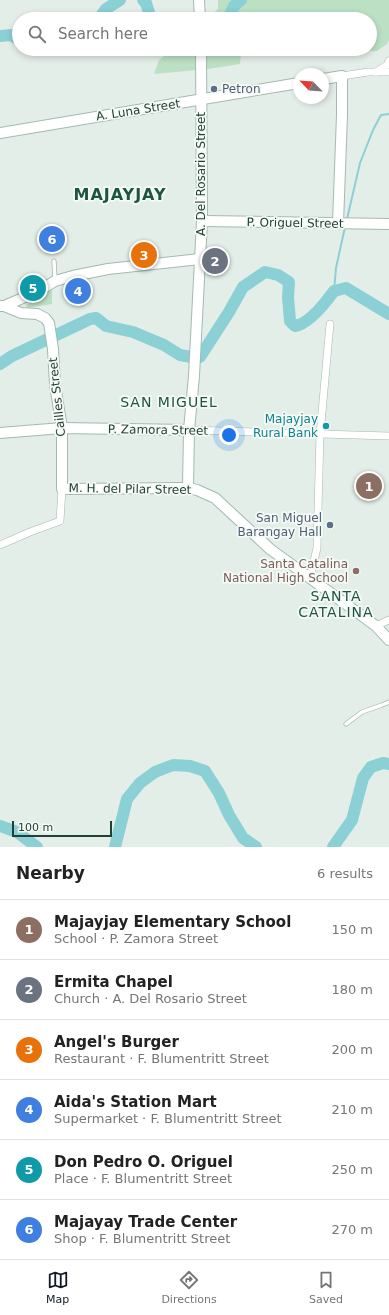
<!DOCTYPE html>
<html lang="en">
<head>
<meta charset="utf-8">
<style>
	:root { --surface:#fff; --page:#f2f2f2; --text:#222; --muted:#767676; --line:#e0e0e0; --accent:#111827 }
	body { margin:0; font-family:"DejaVu Sans",sans-serif; background:var(--page); color:var(--text) }
	.compass { position:absolute; left:293px; top:68px; width:36px; height:36px; border-radius:50%; background:var(--surface); box-shadow:0 2px 6px #0003; rotate:295deg }
	.scale { position:absolute; left:12px; bottom:10px; width:100px; box-sizing:border-box; padding-left:4px; border:2px solid #224136; border-top:0; font-size:11px; line-height:14px; white-space:nowrap; color:#224136; -webkit-text-stroke:3px #f5faf7; paint-order:stroke }
	.you { position:absolute; left:229px; top:435px; width:14px; height:14px; margin:-10px; border:3px solid #fff; border-radius:50%; background:#1a73e8; box-shadow:0 0 0 6px #1a73e833 }
	.badge { display:grid; place-items:center; width:26px; height:26px; border-radius:50%; background:var(--accent); color:#fff; font-size:13px; font-weight:700 }
	.pin { position:absolute; translate:-50% -50%; border:2px solid #fff; box-shadow:0 1px 4px #0006 }
	.list { margin:0; padding:0; list-style:none }
	h2 { display:flex; justify-content:space-between; align-items:center; height:52px; margin:0; padding:0 16px; font-size:17px }
	h2 small { font-size:13px; font-weight:400; color:var(--muted) }
	.list li { display:grid; grid-template-columns:26px 1fr auto; gap:12px; align-items:center; box-sizing:border-box; height:60px; padding:0 16px; border-top:1px solid var(--line) }
	.list b { display:block; font-size:15px; white-space:nowrap }
	.list p { margin:0; font-size:13px; white-space:nowrap; color:var(--muted) }
	.list em { font-size:13px; font-style:normal; color:var(--muted) }
	.icon { flex:none; width:22px; height:22px; fill:none; stroke:currentColor; stroke-width:2; stroke-linecap:round; stroke-linejoin:round }
	.map { position:relative; flex:none; width:389px; height:847px; overflow:hidden }
	.search { position:absolute; background:var(--surface); box-shadow:0 2px 6px #0003; left:12px; right:12px; top:12px; height:44px; display:flex; align-items:center; gap:10px; box-sizing:border-box; padding:0 14px; border-radius:22px; color:var(--muted); font-size:15px }
	.sheet { height:412px; background:var(--surface) }
	nav { display:flex; justify-content:space-around; align-items:center; box-sizing:border-box; height:56px; border-top:1px solid var(--line); background:var(--surface); font-size:11px; color:var(--muted) }
	nav a { display:grid; justify-items:center; gap:2px }
	nav .on { color:var(--accent) }
	.map>svg:first-child { display:block }
</style>
</head>
<body>
<div class="map">
<svg width="389" height="847" viewBox="0 0 389 847">
	<rect width="100%" height="100%" fill="#e4eee9"/>
	<g fill="#bce0c3">
		<path d="M218,0H389V40L387,44L377,51H370V19H207L218,9Z"/>
		<path d="M173,49H250L241,51L240,64L208,69L154,74L159,60Z"/>
		<path d="M52,290V304L27,308L26,305Z"/>
	</g>
	<g fill="none" stroke-linecap="round" stroke-linejoin="round">
		<g stroke="#8ad0d5" stroke-width="2">
			<path d="M347,219L360,163L373,130L381,115L389,114"/>
			<path d="M334,291L336,268L345,227"/>
		</g>
		<g stroke="#8ad0d5" stroke-width="12">
			<path d="M143,0L146,3L151,19"/>
			<path d="M99,19L106,9L120,0"/>
			<path d="M228,19L234,6L241,0"/>
			<path d="M0,36L11,35L19,40"/>
			<path d="M31,49H33"/>
			<path d="M0,364L12,356L90,319L96,318L106,326L133,332L164,345L180,355L191,357H200L229,312L243,287L265,272L278,275L289,282L288,297L290,321L295,326C309,324 326,302 334,291L346,288L389,314"/>
			<path d="M0,826L17,832L37,847"/>
			<path d="M115,847L127,799L140,783L155,772L173,765L190,766L205,771L219,793L229,815L243,838L256,847"/>
			<path d="M333,847L352,820L363,778L371,767L383,763L389,764"/>
		</g>
		<g stroke="#a6b7b0" stroke-width="5">
			<g id="lane">
				<path d="M54,261L55,280"/>
				<path d="M346,724L362,712L382,705L389,702"/>
			</g>
		</g>
		<g stroke="#a6b7b0" stroke-width="8">
			<g id="street">
				<path d="M376,72L387,65L389,61"/>
				<path d="M342,76L368,72H389"/>
				<path d="M189,430L389,436"/>
				<path d="M0,545L30,532L60,521L62,489"/>
				<path d="M310,578L317,548L320,434L330,324"/>
				<path d="M376,626L389,620"/>
			</g>
		</g>
		<g stroke="#a2bab0" stroke-width="12">
			<g id="secondary">
				<path d="M199,0L200,19"/>
				<path d="M323,79L342,76V115L338,223"/>
				<path d="M0,133L299,83"/>
				<path d="M202,221L389,224"/>
				<path d="M0,306H4L37,292L55,281L73,276L108,269L200,259"/>
				<path d="M4,306L21,313L37,314L45,318L49,323L53,349L55,385L62,428V489L188,488L197,490L215,498L270,549L376,626L389,640"/>
				<path d="M0,433L62,428L189,430"/>
				<path d="M188,488L189,430L194,376L202,221L201,49"/>
			</g>
		</g>
		<use href="#lane" stroke="#fff" stroke-width="3.5"/>
		<use href="#street" stroke="#fff" stroke-width="7"/>
		<use href="#secondary" stroke="#fff" stroke-width="10"/>
	</g>
	<g fill="#5c6f8a" stroke="#f5faf7" stroke-width="1.5">
		<circle cx="214" cy="89" r="4"/>
		<circle cx="330" cy="525" r="4"/>
	</g>
	<circle fill="#0f9aa8" stroke="#f5faf7" stroke-width="1.5" cx="326" cy="426" r="4"/>
	<circle fill="#8d6e63" stroke="#f5faf7" stroke-width="1.5" cx="356" cy="571" r="4"/>
	<g text-anchor="middle" dominant-baseline="central" stroke-width="3.5" stroke-linejoin="round" paint-order="stroke">
		<g font-size="12" fill="#4e5e75" stroke="#f5faf7" text-anchor="start">
			<text x="222" y="89">Petron</text>
			<text x="322" y="518" text-anchor="end">San Miguel<tspan x="322" dy="14">Barangay Hall</tspan></text>
		</g>
		<g font-size="12" fill="#224136" stroke="#f5faf7">
			<text transform="translate(138 110) rotate(-9)">A. Luna Street</text>
			<text transform="translate(201 174) rotate(-90)">A. Del Rosario Street</text>
			<text transform="translate(295 223) rotate(1)">P. Origuel Street</text>
			<text transform="translate(57 397) rotate(-96)">Cailles Street</text>
			<text transform="translate(158 430) rotate(1)">P. Zamora Street</text>
			<text transform="translate(130 489) rotate(1)">M. H. del Pilar Street</text>
		</g>
		<g font-size="12" fill="#0d838f" stroke="#f5faf7" text-anchor="end">
			<text x="318" y="419">Majayjay<tspan x="318" dy="14">Rural Bank</tspan></text>
		</g>
		<g font-size="12" fill="#785e54" stroke="#f5faf7" text-anchor="end">
			<text x="348" y="564">Santa Catalina<tspan x="348" dy="14">National High School</tspan></text>
		</g>
		<g font-size="14" letter-spacing="1" fill="#1d5442" stroke="#f5faf7">
			<text x="169" y="402">SAN MIGUEL</text>
			<text x="336" y="596">SANTA<tspan x="336" dy="16">CATALINA</tspan></text>
		</g>
		<g font-size="16" font-weight="bold" letter-spacing="1" fill="#1d5442" stroke="#f5faf7">
			<text x="120" y="194">MAJAYJAY</text>
		</g>
	</g>
</svg>
<svg class="compass" viewBox="-18 -18 36 36"><path d="M0-13l5 13h-10z" fill="#e53935"/><path d="M0 13l5-13h-10z" fill="#767676"/></svg>
<div class="scale">100 m</div>
<div class="you"></div>
<div class="pin badge" style="left:369px;top:486px;background:#8d6e63">1</div>
<div class="pin badge" style="left:215px;top:261px;background:#6b7280">2</div>
<div class="pin badge" style="left:144px;top:255px;background:#e8710a">3</div>
<div class="pin badge" style="left:78px;top:291px;background:#3f7fe0">4</div>
<div class="pin badge" style="left:33px;top:288px;background:#0f9aa8">5</div>
<div class="pin badge" style="left:52px;top:239px;background:#3f7fe0">6</div>
<div class="search"><svg class="icon" aria-label="search" viewBox="0 0 24 24"><circle cx="10" cy="10" r="6"/><path d="M15 15l6 6"/></svg>Search here</div>
</div>
<section class="sheet">
<h2>Nearby<small>6 results</small></h2>
<ul class="list">
<li><span class="badge" style="background:#8d6e63">1</span><div><b>Majayjay Elementary School</b><p>School · P. Zamora Street</p></div><em>150 m</em></li>
<li><span class="badge" style="background:#6b7280">2</span><div><b>Ermita Chapel</b><p>Church · A. Del Rosario Street</p></div><em>180 m</em></li>
<li><span class="badge" style="background:#e8710a">3</span><div><b>Angel's Burger</b><p>Restaurant · F. Blumentritt Street</p></div><em>200 m</em></li>
<li><span class="badge" style="background:#3f7fe0">4</span><div><b>Aida's Station Mart</b><p>Supermarket · F. Blumentritt Street</p></div><em>210 m</em></li>
<li><span class="badge" style="background:#0f9aa8">5</span><div><b>Don Pedro O. Origuel</b><p>Place · F. Blumentritt Street</p></div><em>250 m</em></li>
<li><span class="badge" style="background:#3f7fe0">6</span><div><b>Majayay Trade Center</b><p>Shop · F. Blumentritt Street</p></div><em>270 m</em></li>
</ul>
</section>
<nav>
<a class="on"><svg class="icon" aria-label="map" viewBox="0 0 24 24"><path d="M3 6l6-2 6 2 6-2v14l-6 2-6-2-6 2zM9 4v14M15 6v14"/></svg>Map</a>
<a><svg class="icon" aria-label="directions" viewBox="0 0 24 24"><path d="M12 3l9 9-9 9-9-9zM9 14v-3h6M13 9l2 2-2 2"/></svg>Directions</a>
<a><svg class="icon" aria-label="saved" viewBox="0 0 24 24"><path d="M7 4h10v16l-5-4-5 4z"/></svg>Saved</a>
</nav>
</body>
</html>
